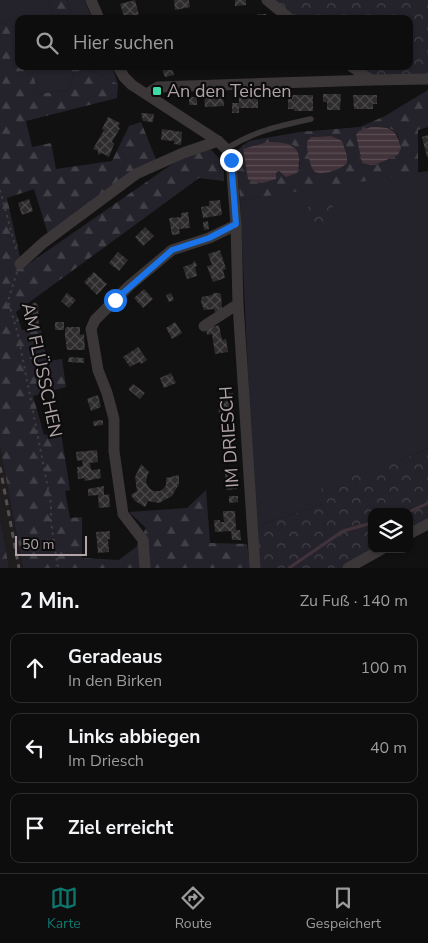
<!DOCTYPE html>
<html lang="de">
<head>
<meta charset="utf-8">
<style>
	:root { --surface:#0e0d0d; --page:#1c1b1b; --text:#f1f3f6; --muted:#9b9c9d; --line:#2e2d2e; --accent:#0f766e }
	body { margin:0; font-family:"Nunito Sans",sans-serif; background:var(--page); color:var(--text) }
	.controls { position:absolute; right:15px; bottom:15px; display:grid; overflow:hidden; border-radius:10px; box-shadow:0 1px 4px #0004 }
	.controls button { width:45px; height:45px; display:grid; place-items:center; padding:0; border:0; border-bottom:1px solid var(--line); background:var(--surface); color:var(--text); font:25px sans-serif }
	.scale { position:absolute; left:15px; bottom:12px; width:72px; box-sizing:border-box; padding-left:5px; border:2px solid #b1a4a8; border-top:0; font-size:14px; line-height:18px; white-space:nowrap; color:#b1a4a8; -webkit-text-stroke:4px #0d0c0c; paint-order:stroke }
	.stop { position:absolute; width:15px; height:15px; margin:-11px; border:4px solid #1a73e8; border-radius:50%; background:#fff }
	.stop.end { background:#1a73e8; border-color:#fff; box-shadow:0 1px 5px #0008 }
	.list { margin:0; padding:0; list-style:none }
	h2 { display:flex; justify-content:space-between; align-items:center; height:65px; margin:0; padding:0 20px; font-size:21px }
	h2 small { font-size:16px; font-weight:400; color:var(--muted) }
	.list li { display:grid; grid-template-columns:32px 1fr auto; gap:15px; align-items:center; box-sizing:border-box; height:70px; margin:0 10px 10px; padding:0 10px; border:1px solid var(--line); border-radius:10px }
	.list b { display:block; font-size:19px; white-space:nowrap }
	.list p { margin:0; font-size:16px; white-space:nowrap; color:var(--muted) }
	.list em { font-size:16px; font-style:normal; color:var(--muted) }
	.icon { flex:none; width:28px; height:28px; fill:none; stroke:currentColor; stroke-width:2; stroke-linecap:round; stroke-linejoin:round }
	.map { position:relative; flex:none; width:428px; height:568px; overflow:hidden }
	.search { position:absolute; background:var(--surface); box-shadow:0 1px 4px #0004; left:15px; right:15px; top:15px; height:55px; display:flex; align-items:center; gap:12px; box-sizing:border-box; padding:0 18px; border-radius:10px; color:var(--muted); font-size:19px }
	.sheet { height:305px; background:var(--surface) }
	nav { display:flex; justify-content:space-around; align-items:center; box-sizing:border-box; height:70px; border-top:1px solid var(--line); background:var(--surface); font-size:14px; color:var(--muted) }
	nav a { display:grid; justify-items:center; gap:2px }
	nav .on { color:var(--accent) }
	.map>svg:first-child { display:block }
</style>
</head>
<body>
<div class="map">
<svg width="428" height="568" viewBox="0 0 428 568">
	<defs>
		<pattern id="forest-firs" width="22" height="20" patternUnits="userSpaceOnUse" patternTransform="scale(1.25)"><rect width="22" height="20" fill="#24232b"/><path d="M5 1l3.5 6h-7zM16 11l3.5 6h-7z" fill="#414047"/></pattern>
		<pattern id="park-crowns" width="20" height="18" patternUnits="userSpaceOnUse" patternTransform="scale(1.25)"><rect width="20" height="18" fill="#24232b"/><path d="M2 6a3 3 0 1 1 6 0M12 15a3 3 0 1 1 6 0" fill="none" stroke="#414047"/></pattern>
		<pattern id="water-rules" width="6" height="5" patternUnits="userSpaceOnUse" patternTransform="scale(1.25)"><rect width="6" height="5" fill="#42333b"/><path d="M0 2.5h6" fill="none" stroke="#5b4e54"/></pattern>
		<pattern id="building-cross-hatch" width="8" height="8" patternUnits="userSpaceOnUse" patternTransform="scale(1.25)"><rect width="8" height="8" fill="#2e2c2c"/><path d="M0 0l8 8M0 8l8-8" fill="none" stroke="#4a4848"/></pattern>
	</defs>
	<rect width="100%" height="100%" fill="#121111"/>
	<path fill="#1f1d1d" d="M0,447L23,568H9L0,519Z"/>
	<g fill="#24232b">
		<path d="M0,0H49L55,19H19V29L0,22Z"/>
		<path d="M67,0H85L92,19H73Z"/>
		<path d="M31,66H70L73,75L69,90L38,94Z"/>
		<path d="M90,66H112L118,84L91,70Z"/>
		<path d="M428,171V448L398,462L323,504L255,527L240,200Z"/>
	</g>
	<g fill="url(#forest-firs)" fill-rule="evenodd">
		<path d="M49,0H67L73,19H55Z"/>
		<path d="M0,22L19,29V66H31L38,94L69,90L73,75L70,66H90L91,70L118,84L117,98L26,121L32,147L51,143L56,169L112,161L129,126L141,122L157,162L49,237L34,189L7,198L20,257L24,267L204,142L224,164V181L199,178L16,312L22,330L41,329L47,361L62,359L66,387L33,396L44,435L61,433L70,490L65,491L70,518L82,517V558L119,560L136,547L146,528L129,512L187,508L206,490L210,543L247,544L250,568H23L0,447Z"/>
		<path d="M428,90V127L418,130V173L240,200L236,151L249,141L300,132L360,127L385,116ZM371,127C376,127 383,127 388,128C399,130 403,146 398,155L375,165H370L362,163L356,135L362,130ZM331,136L344,146L347,155L311,137ZM293,145L298,152L300,164L281,173L279,171L276,173V179L263,183L245,157L243,149Z"/>
		<path d="M0,519L9,568H0Z"/>
	</g>
	<g fill="url(#park-crowns)">
		<path d="M271,0H428V74L371,75L359,66H409V19H296Z"/>
		<path d="M333,197L332,224L307,225V208L321,199Z"/>
		<path d="M428,448V522L409,532V512H372V549L348,568H260L255,527L323,504L321,485L398,462Z"/>
	</g>
	<g fill="url(#water-rules)">
		<path d="M371,127C391,127 396,128 401,148L398,155L375,165H370L362,163L356,135L359,131Z"/>
		<path d="M331,136L342,141L347,155V163C342,169 321,177 314,171C310,167 307,150 307,144C307,140 309,140 311,137Z"/>
		<path d="M268,142C291,142 305,146 297,173L286,177L279,171L276,173V179L263,183L252,182L248,179L243,149Z"/>
	</g>
	<g fill="none" stroke-linecap="round" stroke-linejoin="round">
		<g stroke="#42333b" stroke-width="3">
			<path d="M409,512L428,503"/>
			<path d="M289,568L343,531L372,523"/>
		</g>
	</g>
	<g fill="url(#building-cross-hatch)">
		<path d="M135,0L140,19H125L120,4Z"/>
		<path d="M174,0H189L190,7L175,10Z"/>
		<path d="M235,0H246V5L235,6Z"/>
		<rect x="257" y="14" width="9" height="5"/>
		<path d="M171,66L174,75L165,77L162,69Z"/>
		<path d="M236,66H251V68L237,70Z"/>
		<path d="M239,91H248V95H258V108H239V113H232V103H239Z"/>
		<path d="M323,94H341L340,110H327V102H323Z"/>
		<path d="M223,95L224,106L205,107L204,97Z"/>
		<path d="M288,95H313V111H294V109H288Z"/>
		<path d="M353,95H377V104H373V109H354Z"/>
		<rect x="189" y="97" width="8" height="8"/>
		<path d="M141,113L154,114L153,122L143,121Z"/>
		<path d="M108,117L120,123L118,127L120,128L112,142L114,144L109,157L102,153L98,155V151L93,149L104,130L102,129Z"/>
		<path d="M162,129L182,132L181,145L174,144V141L161,140Z"/>
		<path d="M428,135V157H427L422,137Z"/>
		<path d="M29,199L33,211L22,215L18,203Z"/>
		<path d="M220,200L222,215L203,218L201,207L209,206V201Z"/>
		<path d="M188,212L190,228L179,229L180,234L172,235L169,218L181,217V213Z"/>
		<path d="M208,221L209,229L204,230L203,222Z"/>
		<path d="M145,227L154,236L143,246L135,237Z"/>
		<path d="M220,250L226,269L223,270L225,278L213,282L207,266L212,265L208,254Z"/>
		<path d="M118,252L128,260L119,271L109,263Z"/>
		<path d="M193,261H195L197,266L195,267L197,276L187,279L183,267L194,263Z"/>
		<path d="M94,272L107,284L97,295L84,282Z"/>
		<path d="M144,289L153,299L143,308L134,298Z"/>
		<path d="M67,293L76,300L69,308L61,301Z"/>
		<path d="M171,293L174,300L169,302L166,295Z"/>
		<path d="M214,293H219L221,294L222,309H220L219,312H215L214,309L204,310L201,302L202,297L212,295Z"/>
		<path d="M35,302L38,305L39,328H31V321H25V307H31V305Z"/>
		<rect x="55" y="322" width="9" height="8"/>
		<path d="M175,322L182,333L172,339L166,328Z"/>
		<path d="M219,325L222,340L226,339L228,352L215,354L212,334L207,335L206,329Z"/>
		<path d="M67,327H80V335L84,334L85,350H67L65,336V329Z"/>
		<path d="M138,347L147,360L141,364L139,362L130,367L123,357Z"/>
		<path d="M69,357L84,358V363L68,362Z"/>
		<path d="M171,373L176,383L164,388L160,378Z"/>
		<path d="M133,384L145,393L140,399L129,390V388Z"/>
		<path d="M223,393H233L234,415L219,416L218,398L223,397Z"/>
		<path d="M98,395L101,407L91,411L87,399Z"/>
		<path d="M57,411L60,423L49,426L46,413Z"/>
		<path d="M103,420V425L94,426L93,421Z"/>
		<path d="M231,428L233,441L222,443L220,430Z"/>
		<path d="M97,450L98,462L90,463L91,470L100,469L101,478L85,481L84,478L78,479L77,467L83,466L82,460L77,461L76,452Z"/>
		<path d="M141,464L149,472L147,476L146,483L150,489L154,491H160L164,488L166,485V478L179,475V484L172,496L159,503L148,501L145,507L135,501L131,495L137,491L135,477Z"/>
		<path d="M236,470L237,489L226,490L225,471Z"/>
		<path d="M104,486V495L109,494L110,507L99,508L98,495L88,496V489Z"/>
		<path d="M229,496H238V502L229,503Z"/>
		<path d="M223,511H235L236,530H240L241,540H232L231,531L215,532L214,520H220V522H224Z"/>
		<path d="M110,531V539H108L109,552L98,553L96,532Z"/>
	</g>
	<g fill="none" stroke-linecap="round" stroke-linejoin="round">
		<g stroke="#423c3e" stroke-width="2" stroke-dasharray="2.5 4" stroke-linecap="butt">
			<path d="M0,190L17,253"/>
			<path d="M17,272L8,301L18,334L51,504V522L58,568"/>
		</g>
		<path stroke="#3b3738" stroke-width="5.5" d="M226,149C254,131 279,126 311,119"/>
		<g stroke="#3b3738" stroke-width="11">
			<path d="M91,0L99,19"/>
			<path d="M267,0L290,19"/>
			<path d="M118,66L124,77L132,85L218,141L226,149L231,160L236,225L238,304L255,568"/>
			<path d="M351,66L371,80L428,79"/>
			<path d="M147,94L158,87L371,80"/>
			<path d="M20,264L43,243L136,174L183,153L218,141"/>
			<path d="M204,326L238,304"/>
			<path d="M409,534L428,524"/>
			<path d="M145,568L143,540L123,514L114,451V419L107,393L98,370L91,329L95,320L129,286L172,250L209,238L236,225"/>
			<path d="M348,568L382,549"/>
		</g>
		<path stroke="#554e51" stroke-width="3" stroke-dasharray="6 5" stroke-linecap="butt" d="M0,467L19,568"/>
	</g>
	<g fill="none" stroke-linecap="round" stroke-linejoin="round">
		<path stroke="#1a73e8" stroke-width="6" d="M115,300L172,250L209,238L236,224L231,160"/>
	</g>
	<rect fill="#40daa4" stroke="#0d0c0c" stroke-width="2" x="152" y="86" width="10" height="10" rx="2.5"/>
	<g text-anchor="middle" dominant-baseline="central" stroke-width="4.5" stroke-linejoin="round" paint-order="stroke">
		<g font-size="18" fill="#b1a4a8" stroke="#0d0c0c" text-anchor="start">
			<text x="167" y="91">An den Teichen</text>
		</g>
		<g font-size="18" fill="#b1a4a8" stroke="#0d0c0c">
			<text transform="translate(42 370) rotate(78)">AM FLÜSSCHEN</text>
			<text transform="translate(229 437) rotate(-94)">IM DRIESCH</text>
		</g>
	</g>
</svg>
<div class="controls">
<button><svg class="icon" aria-label="layers" viewBox="0 0 24 24"><path d="M12 4l9 5-9 5-9-5zM3 14l9 5 9-5"/></svg></button>
</div>
<div class="scale">50 m</div>
<div class="stop" style="left:115px;top:300px"></div>
<div class="stop end" style="left:231px;top:160px"></div>
<div class="search"><svg class="icon" aria-label="search" viewBox="0 0 24 24"><circle cx="10" cy="10" r="6"/><path d="M15 15l6 6"/></svg>Hier suchen</div>
</div>
<section class="sheet">
<h2>2 Min.<small>Zu Fuß · 140 m</small></h2>
<ul class="list">
<li><svg class="icon" aria-label="ahead" viewBox="0 0 24 24"><path d="M12 20V5M6 11l6-6 6 6"/></svg><div><b>Geradeaus</b><p>In den Birken</p></div><em>100 m</em></li>
<li><svg class="icon" aria-label="left" viewBox="0 0 24 24"><path d="M17 20v-9H6M10 6l-5 5 5 5"/></svg><div><b>Links abbiegen</b><p>Im Driesch</p></div><em>40 m</em></li>
<li><svg class="icon" aria-label="arrive" viewBox="0 0 24 24"><path d="M6 21V4h12l-3 4 3 4H6"/></svg><div><b>Ziel erreicht</b></div></li>
</ul>
</section>
<nav>
<a class="on"><svg class="icon" aria-label="map" viewBox="0 0 24 24"><path d="M3 6l6-2 6 2 6-2v14l-6 2-6-2-6 2zM9 4v14M15 6v14"/></svg>Karte</a>
<a><svg class="icon" aria-label="directions" viewBox="0 0 24 24"><path d="M12 3l9 9-9 9-9-9zM9 14v-3h6M13 9l2 2-2 2"/></svg>Route</a>
<a><svg class="icon" aria-label="saved" viewBox="0 0 24 24"><path d="M7 4h10v16l-5-4-5 4z"/></svg>Gespeichert</a>
</nav>
</body>
</html>
